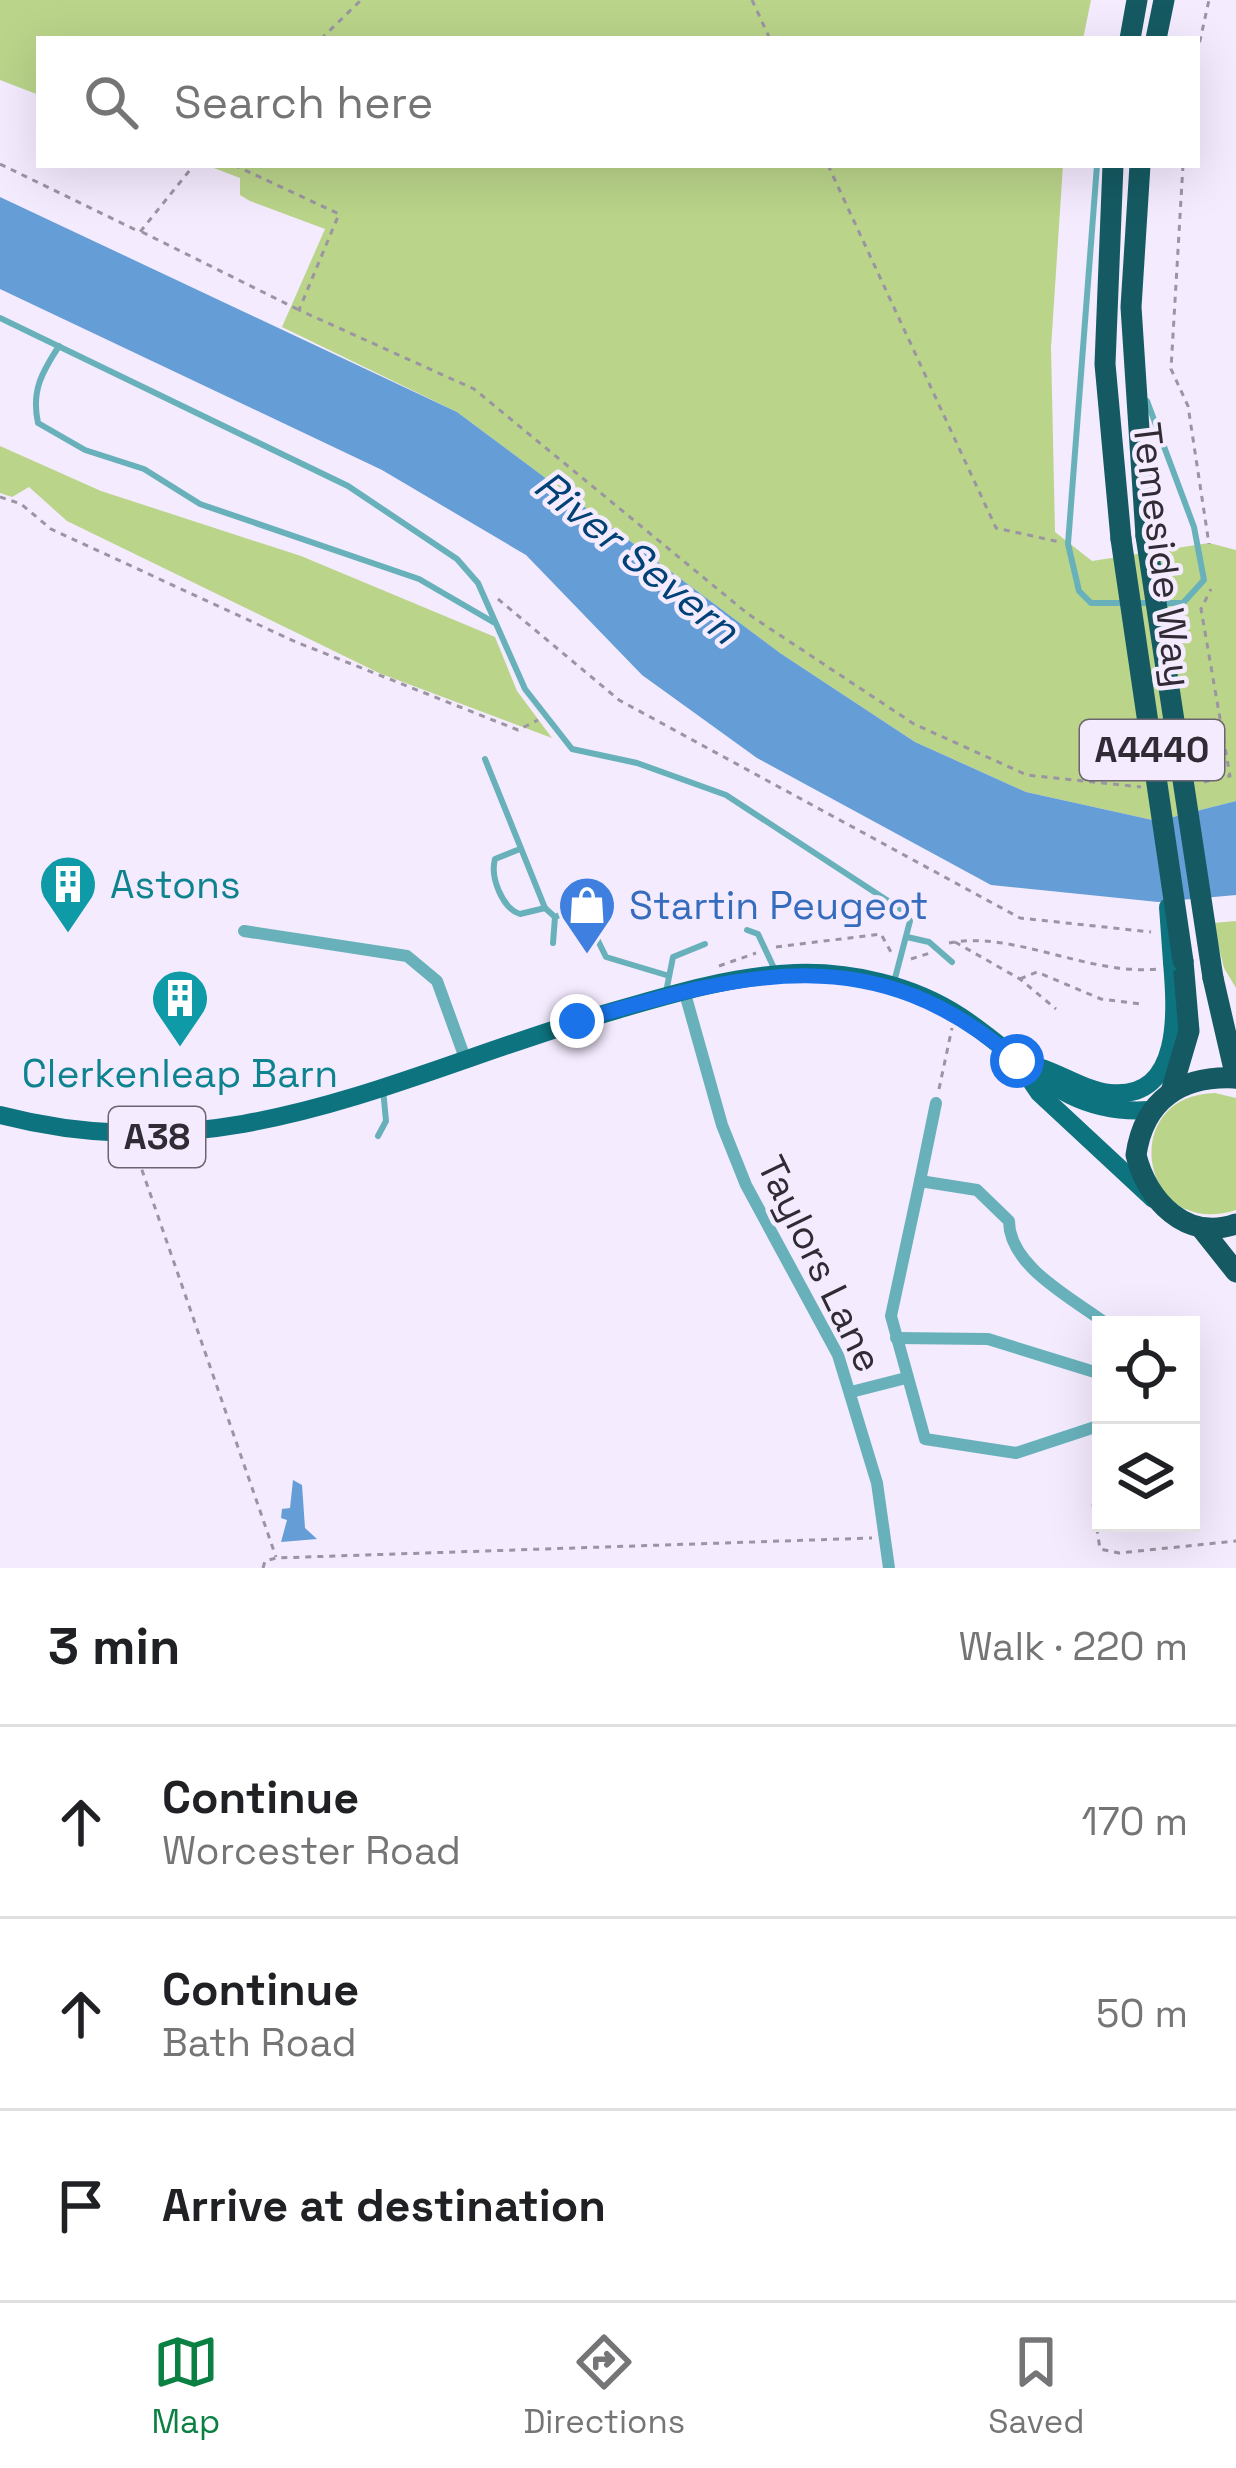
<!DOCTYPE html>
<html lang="en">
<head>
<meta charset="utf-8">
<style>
	:root { --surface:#fff; --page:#f2f2f2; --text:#202124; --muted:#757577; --line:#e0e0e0; --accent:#0b8043 }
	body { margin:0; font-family:"Space Grotesk",sans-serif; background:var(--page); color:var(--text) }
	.controls { position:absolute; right:36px; bottom:36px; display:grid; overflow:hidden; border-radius:0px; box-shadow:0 12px 48px #0002 }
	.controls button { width:108px; height:108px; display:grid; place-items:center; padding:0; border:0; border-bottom:3px solid var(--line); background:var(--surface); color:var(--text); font:60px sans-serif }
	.stop { position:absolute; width:36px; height:36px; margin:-27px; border:9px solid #1a73e8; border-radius:50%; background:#fff }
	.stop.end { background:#1a73e8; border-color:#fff; box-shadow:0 3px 12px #0008 }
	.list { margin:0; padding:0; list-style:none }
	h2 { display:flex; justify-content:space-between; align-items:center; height:156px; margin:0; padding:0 48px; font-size:51px }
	h2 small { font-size:39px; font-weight:400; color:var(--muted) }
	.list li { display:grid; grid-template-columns:78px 1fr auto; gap:36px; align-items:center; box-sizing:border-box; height:192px; padding:0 48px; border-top:3px solid var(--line) }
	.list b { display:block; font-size:45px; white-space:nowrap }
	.list p { margin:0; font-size:39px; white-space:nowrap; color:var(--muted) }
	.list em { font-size:39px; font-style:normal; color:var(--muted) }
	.icon { flex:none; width:66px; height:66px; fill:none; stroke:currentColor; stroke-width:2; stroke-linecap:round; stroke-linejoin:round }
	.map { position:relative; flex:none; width:1236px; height:1568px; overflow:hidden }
	.search { position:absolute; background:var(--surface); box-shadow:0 12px 48px #0002; left:36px; right:36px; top:36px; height:132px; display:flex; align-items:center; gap:30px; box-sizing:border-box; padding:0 42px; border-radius:0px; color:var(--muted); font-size:45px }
	.sheet { height:732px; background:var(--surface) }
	nav { display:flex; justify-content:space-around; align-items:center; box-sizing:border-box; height:168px; border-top:3px solid var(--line); background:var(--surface); font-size:33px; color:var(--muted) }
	nav a { display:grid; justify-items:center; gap:6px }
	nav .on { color:var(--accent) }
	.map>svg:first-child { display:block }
</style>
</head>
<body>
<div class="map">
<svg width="1236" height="1568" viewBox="0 0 1236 1568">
	<rect width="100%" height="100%" fill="#f4ebfe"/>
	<g fill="#bad48a">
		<path d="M0,0H1091L1083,39H39V95L0,80Z"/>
		<path d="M206,165H1063L1051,348L1055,532L1092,561L1209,543L1236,550V801L1157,821L1026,792L915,742L780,653L457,412L282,327L325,229L250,201L240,195V178Z"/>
		<path d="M0,446L101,491L301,556L495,637L517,691L552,738L379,673L67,521L29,487L12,497L0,493Z"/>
		<path d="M1236,921V988L1224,968L1213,923Z"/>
		<path d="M1215,1093L1236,1098V1210C1140,1241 1116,1095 1215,1093Z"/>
	</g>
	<g fill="#659dd7">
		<path d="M0,197L457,412L780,653L915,742L1026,792L1157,821L1236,801V895L1158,902L991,885L757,758L642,675L526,555L382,470L0,289Z"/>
		<path d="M293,1480L302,1485L305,1528L317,1539L281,1542L287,1520L281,1518L282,1509L290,1508Z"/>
	</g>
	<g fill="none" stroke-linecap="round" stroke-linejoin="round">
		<g stroke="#9b94a3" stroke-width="3" stroke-dasharray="6 6" stroke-linecap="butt">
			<path d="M752,0L770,39"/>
			<path d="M321,39L361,0"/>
			<path d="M1197,54L1209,0"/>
			<path d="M0,164L140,232L194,165"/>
			<path d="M234,165L339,214L299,310L474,389L748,614L914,724L1027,775L1141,787"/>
			<path d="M828,165L996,528L1060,542"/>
			<path d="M1183,165L1171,369L1188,406L1209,544"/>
			<path d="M142,232L299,310"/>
			<path d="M0,497L21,504L51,529L296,642L518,730L538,720"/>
			<path d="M498,599L619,700L1020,918L1151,932"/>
			<path d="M1204,782L1230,776L1201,609L1211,589"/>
			<path d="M955,942L1020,979L1056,1009"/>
			<path d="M949,943C1013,930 1089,976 1158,969"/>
			<path d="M776,947L881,934L891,952"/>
			<path d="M911,959L930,953"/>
			<path d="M719,966L756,953"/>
			<path d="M1020,979L1037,972L1101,999L1140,1004"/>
			<path d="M939,1089L952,1028"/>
			<path d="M134,1147L276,1557"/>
			<path d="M1093,1504L1100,1549L1119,1553L1236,1541"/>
			<path d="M263,1568L265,1561L276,1558L872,1538"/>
		</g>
		<g stroke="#68b1bb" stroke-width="6">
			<path d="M1097,165L1068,544L1079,591L1091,603H1183L1204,580L1194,527L1147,401"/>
			<path d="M0,318L348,486L457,559L478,583L525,689L572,749L637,763L726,795L905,912L910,921L894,982"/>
			<path d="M59,346C42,372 31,391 38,423L85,450L144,469L200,504L419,579L493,622"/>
			<path d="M485,759L545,908L555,917L581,906L606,957L666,975"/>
			<path d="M520,849L495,859C490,877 502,908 520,914L545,908"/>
			<path d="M747,930L758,934L774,968"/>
			<path d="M907,937L929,942L952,962"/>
			<path d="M553,943L555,917"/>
			<path d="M666,992L673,957L705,944"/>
			<path d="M378,1136L386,1121L383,1089"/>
		</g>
		<g stroke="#68b1bb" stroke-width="12">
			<path d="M244,931L407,956L437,981L465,1058"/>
			<path d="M684,990L722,1125L746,1185L838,1355L877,1483L889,1568"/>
			<path d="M920,1181L936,1103"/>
			<path d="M896,1338L988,1339L1101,1374"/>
			<path d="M851,1392L906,1378"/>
			<path d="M1101,1425L1016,1453L925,1439L891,1316L920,1181L977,1190L1009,1221C1009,1267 1074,1299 1108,1325"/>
		</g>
		<g stroke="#0d737e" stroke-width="18">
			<path d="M1039,1067C1062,1074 1087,1091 1110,1093C1183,1100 1176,1009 1172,962"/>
			<path d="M1024,1071L1039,1093L1153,1199"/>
			<path d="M0,1115C230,1175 401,1072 617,1010C675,993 733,976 795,973C851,971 913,985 960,1016C1026,1059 1062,1116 1149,1110"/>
		</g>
		<g stroke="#155a62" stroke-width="21">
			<path d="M1130,39L1137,0"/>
			<path d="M1156,39L1164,0"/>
			<path d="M1113,165L1105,364L1121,539"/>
			<path d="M1140,165L1131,307L1146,536"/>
			<path d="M1213,978L1236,1078"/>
			<path d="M1236,1078C1181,1075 1144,1100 1136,1155C1147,1200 1186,1242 1236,1224"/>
			<path d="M1171,1092L1189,1031L1183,961"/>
			<path d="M1201,1228L1236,1272"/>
		</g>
		<path stroke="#0d737e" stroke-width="18" d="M1168,907L1172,962"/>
		<g stroke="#155a62" stroke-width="21">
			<path d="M1146,536L1213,978"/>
			<path d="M1121,539L1183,961"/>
		</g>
	</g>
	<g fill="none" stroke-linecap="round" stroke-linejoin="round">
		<path stroke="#1a73e8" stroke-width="15" d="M577,1021C744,973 873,935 1017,1061"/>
	</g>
	<defs>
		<g id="building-pin" transform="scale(3)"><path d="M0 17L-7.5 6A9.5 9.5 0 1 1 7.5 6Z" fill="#0f9aa8" stroke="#f4ebfe"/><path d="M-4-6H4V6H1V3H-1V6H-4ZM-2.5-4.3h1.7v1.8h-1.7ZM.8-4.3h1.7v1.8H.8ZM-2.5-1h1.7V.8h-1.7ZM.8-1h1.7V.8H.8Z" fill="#fff"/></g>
		<g id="shop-pin" transform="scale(3)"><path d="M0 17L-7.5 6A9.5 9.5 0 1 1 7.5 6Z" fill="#3f7fe0" stroke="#f4ebfe"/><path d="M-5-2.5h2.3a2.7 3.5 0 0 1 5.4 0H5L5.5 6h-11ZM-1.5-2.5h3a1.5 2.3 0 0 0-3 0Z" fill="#fff"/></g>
	</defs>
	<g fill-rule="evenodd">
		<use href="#building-pin" x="68" y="884"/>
		<use href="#shop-pin" x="587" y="905"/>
		<use href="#building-pin" x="180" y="998"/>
	</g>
	<g text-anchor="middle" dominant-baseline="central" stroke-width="9" stroke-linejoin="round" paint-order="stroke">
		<g fill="#f4ebfe" stroke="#6b6571" stroke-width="3">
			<rect x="1080" y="720" width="144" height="60" rx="9"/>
			<rect x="109" y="1107" width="96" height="60" rx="9"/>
		</g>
		<g font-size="36" font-weight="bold" fill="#302b35">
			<text x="1152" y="750">A4440</text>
			<text x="157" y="1137">A38</text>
		</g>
		<g font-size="39" fill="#302b35" stroke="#f4ebfe">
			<text transform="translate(1163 555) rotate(83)">Temeside Way</text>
			<text transform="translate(820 1264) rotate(64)">Taylors Lane</text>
		</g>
		<g font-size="39" fill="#0d838f" stroke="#f4ebfe" text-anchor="start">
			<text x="110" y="884">Astons</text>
			<text x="180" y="1073" text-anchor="middle">Clerkenleap Barn</text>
		</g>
		<g font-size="39" fill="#366cbe" stroke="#f4ebfe" text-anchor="start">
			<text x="629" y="905">Startin Peugeot</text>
		</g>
		<g font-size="42" font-style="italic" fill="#004176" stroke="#f4ebfe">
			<text transform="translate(637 557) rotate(39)">River Severn</text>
		</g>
	</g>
</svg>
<div class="controls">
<button><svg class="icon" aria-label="locate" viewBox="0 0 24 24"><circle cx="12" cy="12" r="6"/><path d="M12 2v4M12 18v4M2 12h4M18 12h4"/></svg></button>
<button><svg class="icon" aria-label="layers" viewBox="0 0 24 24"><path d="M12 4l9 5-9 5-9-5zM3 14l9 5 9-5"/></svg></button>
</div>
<div class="stop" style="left:1017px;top:1061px"></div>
<div class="stop end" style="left:577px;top:1021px"></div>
<div class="search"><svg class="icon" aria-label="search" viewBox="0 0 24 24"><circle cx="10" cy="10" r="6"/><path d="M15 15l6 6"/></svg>Search here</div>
</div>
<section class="sheet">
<h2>3 min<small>Walk · 220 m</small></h2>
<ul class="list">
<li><svg class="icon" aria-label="ahead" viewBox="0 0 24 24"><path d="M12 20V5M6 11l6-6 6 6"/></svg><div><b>Continue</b><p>Worcester Road</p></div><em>170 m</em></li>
<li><svg class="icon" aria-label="ahead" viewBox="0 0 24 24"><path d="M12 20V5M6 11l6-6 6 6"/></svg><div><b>Continue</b><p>Bath Road</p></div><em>50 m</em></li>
<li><svg class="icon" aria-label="arrive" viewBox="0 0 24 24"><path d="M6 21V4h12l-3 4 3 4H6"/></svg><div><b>Arrive at destination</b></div></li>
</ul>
</section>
<nav>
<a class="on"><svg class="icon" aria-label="map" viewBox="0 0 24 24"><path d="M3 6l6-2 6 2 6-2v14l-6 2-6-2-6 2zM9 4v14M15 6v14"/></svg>Map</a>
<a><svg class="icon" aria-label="directions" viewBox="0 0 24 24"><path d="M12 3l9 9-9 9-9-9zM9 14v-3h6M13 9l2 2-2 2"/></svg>Directions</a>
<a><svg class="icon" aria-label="saved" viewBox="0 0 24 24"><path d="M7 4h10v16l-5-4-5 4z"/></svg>Saved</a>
</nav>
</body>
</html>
